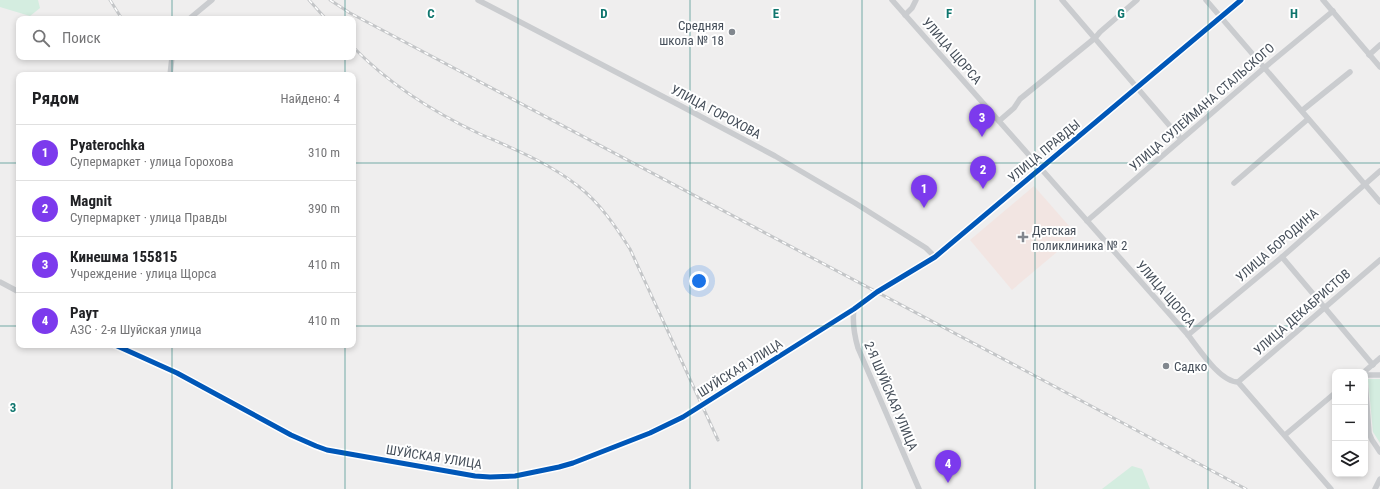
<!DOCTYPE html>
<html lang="ru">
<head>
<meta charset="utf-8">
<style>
	:root { --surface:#fff; --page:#f6f6f6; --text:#202124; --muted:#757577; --line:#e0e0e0; --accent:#7c3aed }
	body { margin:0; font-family:"Roboto Condensed",sans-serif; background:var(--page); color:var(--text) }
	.controls { position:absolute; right:12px; bottom:12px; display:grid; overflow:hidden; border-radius:8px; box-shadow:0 2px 6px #0003 }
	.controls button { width:36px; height:36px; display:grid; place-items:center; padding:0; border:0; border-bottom:1px solid var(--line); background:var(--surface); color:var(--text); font:20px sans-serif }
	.you { position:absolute; left:699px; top:281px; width:14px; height:14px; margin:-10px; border:3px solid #fff; border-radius:50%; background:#1a73e8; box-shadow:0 0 0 6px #1a73e833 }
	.badge { display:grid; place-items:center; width:26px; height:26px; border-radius:50%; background:var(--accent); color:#fff; font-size:13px; font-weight:700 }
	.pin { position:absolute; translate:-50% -33px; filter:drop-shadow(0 1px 2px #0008) }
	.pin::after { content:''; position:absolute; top:21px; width:14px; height:12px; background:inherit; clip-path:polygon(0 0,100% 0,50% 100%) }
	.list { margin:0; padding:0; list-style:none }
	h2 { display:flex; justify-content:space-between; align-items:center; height:52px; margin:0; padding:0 16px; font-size:17px }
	h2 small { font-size:13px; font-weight:400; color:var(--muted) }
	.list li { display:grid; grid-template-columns:26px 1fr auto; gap:12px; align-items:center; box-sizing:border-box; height:56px; padding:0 16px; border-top:1px solid var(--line) }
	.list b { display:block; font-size:15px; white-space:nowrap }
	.list p { margin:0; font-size:13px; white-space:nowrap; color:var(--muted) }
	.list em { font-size:13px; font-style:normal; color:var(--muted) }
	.icon { flex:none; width:22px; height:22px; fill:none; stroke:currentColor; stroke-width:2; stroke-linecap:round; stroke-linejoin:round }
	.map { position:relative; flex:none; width:1380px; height:489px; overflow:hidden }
	.search { position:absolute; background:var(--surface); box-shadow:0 2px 6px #0003; left:16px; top:16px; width:340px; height:44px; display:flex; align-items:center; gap:10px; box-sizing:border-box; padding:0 14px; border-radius:8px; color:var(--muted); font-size:15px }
	.panel { position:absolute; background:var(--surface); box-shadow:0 2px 6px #0003; left:16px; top:72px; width:340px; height:276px; border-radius:8px }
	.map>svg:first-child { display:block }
</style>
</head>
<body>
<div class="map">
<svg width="1380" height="489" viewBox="0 0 1380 489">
	<rect width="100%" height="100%" fill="#efeeee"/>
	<path fill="#f2e5e2" d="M1034,186L1077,235L1012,290L970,240Z"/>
	<g fill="#d4ede0">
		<path d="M0,0H38L40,8L30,16L0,7Z"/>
		<path d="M1368,379H1380V443L1373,432Z"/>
		<path d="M1132,466L1142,469L1150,489H1102Z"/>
	</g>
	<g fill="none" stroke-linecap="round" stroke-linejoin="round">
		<g stroke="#cacccf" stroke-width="5.5">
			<path d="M478,0L681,106L775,156L855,203L926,248L935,257"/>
			<path d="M892,0L1188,335C1199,349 1220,382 1238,382L1331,489"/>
			<path d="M1062,0L1181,139"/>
			<path d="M1206,0L1380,202"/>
			<path d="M1323,0L1380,67"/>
			<path d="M905,15L912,8L916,0"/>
			<path d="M189,19L212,0"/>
			<path d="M1369,55L1380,45"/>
			<path d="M170,75L172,57"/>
			<path d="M1304,109L1350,72"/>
			<path d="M999,121L1014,108L1020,99L1095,38L1100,32L1137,0"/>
			<path d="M1234,183L1308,119"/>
			<path d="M1087,221L1264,68L1333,11"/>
			<path d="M1282,257L1373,365"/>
			<path d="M0,282L19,292"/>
			<path d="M854,309C852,323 854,334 858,348L919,489"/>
			<path d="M1188,335L1282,257L1380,171"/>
			<path d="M115,345L177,373L291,435L316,446L327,450L475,476L490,477L515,476L559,467L573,463L650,433L683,417L854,309L877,292L935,257L1241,0"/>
			<path d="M1364,372L1380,358"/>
			<path d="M1365,375H1380"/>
			<path d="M1365,381L1369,433L1372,440L1380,452"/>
			<path d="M1238,382L1380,260"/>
			<path d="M1285,435L1335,393"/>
			<path d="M1375,489L1380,479"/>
		</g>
		<g stroke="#c4c6c8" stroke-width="3">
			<g id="rail">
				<path d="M110,0L122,19"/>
				<path d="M309,0L326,19"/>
				<path d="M330,0L350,13L1024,370L1246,489"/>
				<path d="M353,47C389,84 433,112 480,134C514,149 549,163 578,186C600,203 616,227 630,249L718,440"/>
			</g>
		</g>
		<use href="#rail" stroke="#fff" stroke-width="1.5" stroke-dasharray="4.5" stroke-linecap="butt"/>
		<g stroke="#fff" stroke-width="8">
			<path id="cycleway" d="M115,345L177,373L291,435L316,446L327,450L475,476L490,477L515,476L559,467L573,463L650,433L683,417L854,309L877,292L935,257L1241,0"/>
		</g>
		<use href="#cycleway" stroke="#0057b8" stroke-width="5"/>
	</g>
	<path fill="none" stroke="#0f766e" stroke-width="1" stroke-opacity="0.55" d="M172,0V19M345,0V19M518,0V489M690,0V489M862,0V489M1035,0V489M1208,0V489M172,57V75M345,57V75M0,163H19M353,163H1380M0,326H19M353,326H1380M172,345V489M345,345V489"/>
	<g fill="#81878e" stroke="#fff" stroke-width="1.5">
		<circle cx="732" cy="32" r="4"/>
		<path d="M1021 231h4v4h4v4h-4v4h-4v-4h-4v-4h4z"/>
		<circle cx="1166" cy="366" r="4"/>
	</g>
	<g text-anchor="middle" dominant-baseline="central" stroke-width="4" stroke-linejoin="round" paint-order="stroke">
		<g font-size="13" fill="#464f5a" stroke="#fff" text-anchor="start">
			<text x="724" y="25" text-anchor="end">Средняя<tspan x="724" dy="15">школа № 18</tspan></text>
			<text x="1032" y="230">Детская<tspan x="1032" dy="15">поликлиника № 2</tspan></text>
			<text x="1174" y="366">Садко</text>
		</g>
		<g font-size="13" fill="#464f5a" stroke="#fff">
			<text transform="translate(952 51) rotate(49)">УЛИЦА ЩОРСА</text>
			<text transform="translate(1202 107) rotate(-41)">УЛИЦА СУЛЕЙМАНА СТАЛЬСКОГО</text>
			<text transform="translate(716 112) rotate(28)">УЛИЦА ГОРОХОВА</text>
			<text transform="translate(1044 151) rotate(-40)">УЛИЦА ПРАВДЫ</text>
			<text transform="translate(1277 245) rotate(-41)">УЛИЦА БОРОДИНА</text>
			<text transform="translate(1166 294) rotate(49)">УЛИЦА ЩОРСА</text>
			<text transform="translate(1302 312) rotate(-41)">УЛИЦА ДЕКАБРИСТОВ</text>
			<text transform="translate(740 368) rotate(-32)">ШУЙСКАЯ УЛИЦА</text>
			<text transform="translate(891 396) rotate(67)">2-Я ШУЙСКАЯ УЛИЦА</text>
			<text transform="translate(434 457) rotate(9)">ШУЙСКАЯ УЛИЦА</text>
		</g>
	</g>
	<g font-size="13" text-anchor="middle" font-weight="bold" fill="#0f766e" stroke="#fff" stroke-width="4" stroke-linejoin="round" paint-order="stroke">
		<text x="431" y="18">C</text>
		<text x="604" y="18">D</text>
		<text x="776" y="18">E</text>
		<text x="949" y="18">F</text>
		<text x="1121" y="18">G</text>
		<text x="1294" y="18">H</text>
		<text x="13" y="412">3</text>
	</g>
</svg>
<div class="controls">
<button>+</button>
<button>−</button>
<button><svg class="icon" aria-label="layers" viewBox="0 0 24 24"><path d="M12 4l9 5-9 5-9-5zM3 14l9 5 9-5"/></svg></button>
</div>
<div class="you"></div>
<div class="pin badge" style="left:924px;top:208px">1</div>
<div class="pin badge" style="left:983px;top:189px">2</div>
<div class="pin badge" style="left:982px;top:137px">3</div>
<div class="pin badge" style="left:948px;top:483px">4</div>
<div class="search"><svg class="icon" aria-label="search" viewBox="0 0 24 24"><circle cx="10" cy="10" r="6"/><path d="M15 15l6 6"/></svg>Поиск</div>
<section class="panel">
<h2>Рядом<small>Найдено: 4</small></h2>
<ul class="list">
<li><span class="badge">1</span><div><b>Pyaterochka</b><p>Супермаркет · улица Горохова</p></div><em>310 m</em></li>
<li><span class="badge">2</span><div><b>Magnit</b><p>Супермаркет · улица Правды</p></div><em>390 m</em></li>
<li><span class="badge">3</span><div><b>Кинешма 155815</b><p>Учреждение · улица Щорса</p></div><em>410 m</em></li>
<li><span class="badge">4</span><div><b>Раут</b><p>АЗС · 2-я Шуйская улица</p></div><em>410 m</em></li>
</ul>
</section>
</div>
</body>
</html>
